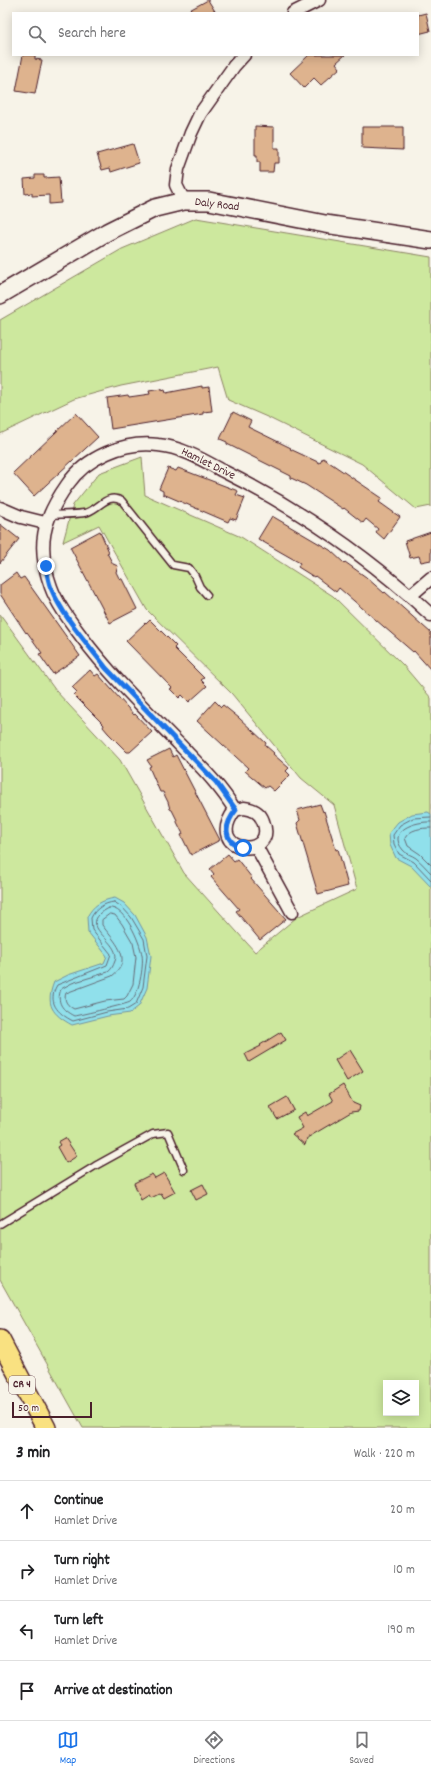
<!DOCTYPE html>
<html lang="en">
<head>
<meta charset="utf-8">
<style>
	:root { --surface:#fff; --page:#f6f6f6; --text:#202124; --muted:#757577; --line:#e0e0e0; --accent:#1a73e8 }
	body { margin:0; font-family:Dekko,sans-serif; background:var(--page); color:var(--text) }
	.controls { position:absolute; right:12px; bottom:12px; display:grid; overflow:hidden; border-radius:0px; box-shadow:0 2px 10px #0003 }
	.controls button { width:36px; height:36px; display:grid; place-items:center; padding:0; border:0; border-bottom:1px solid var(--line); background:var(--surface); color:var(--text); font:20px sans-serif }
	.scale { position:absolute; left:12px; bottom:10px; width:80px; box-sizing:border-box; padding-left:4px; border:2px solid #4a1f2b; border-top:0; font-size:11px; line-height:14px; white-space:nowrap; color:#4a1f2b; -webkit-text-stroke:3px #f7f3e8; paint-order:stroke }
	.stop { position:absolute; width:12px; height:12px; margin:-9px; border:3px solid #1a73e8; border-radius:50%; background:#fff }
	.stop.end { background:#1a73e8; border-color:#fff; box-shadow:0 1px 4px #0008 }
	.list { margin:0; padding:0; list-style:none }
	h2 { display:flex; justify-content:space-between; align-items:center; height:52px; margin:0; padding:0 16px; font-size:17px }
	h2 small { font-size:13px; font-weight:400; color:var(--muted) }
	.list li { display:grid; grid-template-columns:26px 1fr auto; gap:12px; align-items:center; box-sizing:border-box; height:60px; padding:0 16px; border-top:1px solid var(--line) }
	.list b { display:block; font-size:15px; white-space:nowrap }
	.list p { margin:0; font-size:13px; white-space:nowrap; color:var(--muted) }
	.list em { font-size:13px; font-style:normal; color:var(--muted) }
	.icon { flex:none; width:22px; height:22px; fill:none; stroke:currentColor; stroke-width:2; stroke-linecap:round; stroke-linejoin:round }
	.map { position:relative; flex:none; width:431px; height:1428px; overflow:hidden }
	.search { position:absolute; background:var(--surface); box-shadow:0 2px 10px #0003; left:12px; right:12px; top:12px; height:44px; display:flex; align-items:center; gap:10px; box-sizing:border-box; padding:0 14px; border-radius:0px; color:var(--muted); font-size:15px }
	.sheet { height:292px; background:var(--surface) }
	nav { display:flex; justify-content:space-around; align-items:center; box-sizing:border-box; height:56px; border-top:1px solid var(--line); background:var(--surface); font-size:11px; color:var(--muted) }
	nav a { display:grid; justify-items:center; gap:2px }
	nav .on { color:var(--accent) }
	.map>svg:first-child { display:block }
</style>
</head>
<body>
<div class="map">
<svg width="431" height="1428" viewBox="0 0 431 1428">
	<rect width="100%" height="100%" fill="#f7f3e8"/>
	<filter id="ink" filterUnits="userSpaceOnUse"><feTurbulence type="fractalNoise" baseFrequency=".025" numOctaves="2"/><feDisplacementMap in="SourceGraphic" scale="8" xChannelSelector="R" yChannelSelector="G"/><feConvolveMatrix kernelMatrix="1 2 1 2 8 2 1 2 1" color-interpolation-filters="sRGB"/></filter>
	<g filter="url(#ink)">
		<g fill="#cde89e" stroke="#8c8464" fill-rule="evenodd">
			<path d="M196,218L431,257V506L416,509L362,464L267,417L228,400L218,367L121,386L74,399L0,434V320L122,249Z"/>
			<path d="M142,457L145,495L241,537L333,596L403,665L431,698V1428H83L0,1280V614L56,691L120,760L184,873L255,952L297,917L357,889L334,805L301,778L232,694L147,610L99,525L63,542L73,505L99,473ZM386,1383H416V1413H386Z"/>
		</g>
		<g fill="#90e0eb" stroke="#74939e">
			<path d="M428,812L431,814V887L411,866L396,858L390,845L389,833L398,822L412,814Z"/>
			<path d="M115,898L124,903L135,915L147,937L151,956L147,988L139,1006L130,1013L108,1016L72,1025C52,1014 45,1005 54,982L68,975L104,963L107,956L88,932L87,917C93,905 102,900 115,898Z"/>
		</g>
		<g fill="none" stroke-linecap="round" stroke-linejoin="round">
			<g stroke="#666c78" stroke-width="1">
				<path d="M431,817L413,818L400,825L393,835L394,844L399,854L414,862L431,880"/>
				<path d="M431,822C416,821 386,830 403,850C406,854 412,855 416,858C421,862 426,868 431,873"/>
				<path d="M431,828C421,828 410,829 405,838L408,846L420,854L431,865"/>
				<path d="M114,902L122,907L131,917L144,939L147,956L143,987L136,1004L128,1009L107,1012L73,1021C57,1013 47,1002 57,985L107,965L111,954L92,930L91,918C95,909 104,903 114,902Z"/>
				<path d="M109,908C125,906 140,942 142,955C144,966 139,995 130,1002C128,1004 80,1015 74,1016C62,1010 56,1002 61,989L72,983L108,972C112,969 113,966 115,961C123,940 72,927 109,908Z"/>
				<path d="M110,914L115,915L122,924L133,943L136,957L133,984L127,996L124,999L105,1001L74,1009C68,1006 63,1001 66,993L112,976C135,959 113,940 102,925V920Z"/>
			</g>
		</g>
		<g fill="#deb38e" stroke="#4a1f2b">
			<path d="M208,0L216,13H184Z"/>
			<path d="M426,13L430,31L418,34V15Z"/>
			<path d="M23,55H35V59L42,60L35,94L16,91Z"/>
			<path d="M309,55H345L336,63L340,68L321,85L314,78L304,88L290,73Z"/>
			<path d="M255,126L274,127V148H279V163H274L273,172H260V162H257V155H255Z"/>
			<path d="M362,127H403V150L362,148Z"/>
			<path d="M133,144L139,163L111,172L110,168L102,170L97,154Z"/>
			<path d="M35,175H44V178L59,177L61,203L49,204V195L32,196V193L25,194L24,179L35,178Z"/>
			<path d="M202,386V388L209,387L212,411L203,412V414L111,429L107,398L128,395L129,397L150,394L149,391L162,389V391L165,390L166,393Z"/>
			<path d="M233,412L251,421L248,427L291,448L290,449L320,463L323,458L382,498L379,502L400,517L384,539L376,532L378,529L366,519L363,523L344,508L343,509L306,485L291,478V476L227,444V442L220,439Z"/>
			<path d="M76,413L98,437L34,496L13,473Z"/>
			<path d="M168,468L176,471L178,468L238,491L236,495L245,498L236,520L230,518L228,522L163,494V491L159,489Z"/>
			<path d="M272,516L330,550L344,563L345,562L366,577L384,593L385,592L431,633V670L414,651L413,652L339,588L336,592L315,576L314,577L298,567L300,563L258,539Z"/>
			<path d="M0,524L19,539L0,563Z"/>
			<path d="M100,531L109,552L107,553L113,564L118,566L116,572L119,578L122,579L137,609L110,623L70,547Z"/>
			<path d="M431,532V560L421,562L419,556L410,558L405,541Z"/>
			<path d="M16,573L20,579L24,577L80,656L53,674L39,654L42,653L27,632L26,633L0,594V585Z"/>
			<path d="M150,620L176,646L174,648L204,678L201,680L207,686L189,702L182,695L179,698L170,689L172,688L126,641L145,623L146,624Z"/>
			<path d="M90,670L95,676L98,674L134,715L135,714L152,732L130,752H127L108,733L103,727L104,725L74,695L77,692L72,687Z"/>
			<path d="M215,701L221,707L223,705L239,718L266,743L265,745L274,753L273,754L289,768L286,771L290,775L274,791L268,786L265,788L245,771L248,768L197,721Z"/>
			<path d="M169,749L173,757L176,755L220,840L191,855L181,835L183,834L177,822V820L172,810L170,809L168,802L163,792H160L149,767L151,766L147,760Z"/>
			<path d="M320,804L323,812L324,811L336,850L338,849L348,886L318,894L297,823L300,820L297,810Z"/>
			<path d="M228,854L234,861L237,859L252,878L251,879L286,919L260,940L236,911L239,909L211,877L214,874L210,869Z"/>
			<path d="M281,1032L286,1040L249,1062L245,1054L261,1046L260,1045Z"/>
			<path d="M350,1050L363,1071L347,1081L335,1060Z"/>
			<path d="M343,1085L353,1103L360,1106L359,1111L351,1112L307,1138L305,1145L292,1134L303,1128L297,1117L305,1112L307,1116L333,1101L329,1094Z"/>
			<path d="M287,1097L294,1110L277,1119L270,1107Z"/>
			<path d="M65,1138L77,1156L66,1163L57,1147L60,1145L58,1142Z"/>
			<path d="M164,1173L175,1192L164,1198L161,1193L151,1198L149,1195L141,1200L134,1183L152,1174L155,1178Z"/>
			<path d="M203,1184L208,1194L196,1200L191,1190Z"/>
		</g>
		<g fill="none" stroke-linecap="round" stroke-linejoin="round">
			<g stroke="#4a1f2b" stroke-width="9">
				<g id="service">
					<path d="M49,515C58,514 81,515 88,512C101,507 107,493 122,501L173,565L189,568L195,576L200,587L207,595"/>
					<path d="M0,1224L95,1166L153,1134L168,1132L184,1170"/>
				</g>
			</g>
			<g stroke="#4a1f2b" stroke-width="15">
				<g id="minor">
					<path d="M293,13L319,0"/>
					<path d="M184,201L176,185L178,169L191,133L200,114L234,66L244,55"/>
					<path d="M0,508L21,517L45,523"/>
					<path d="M410,596L431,578"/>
					<path d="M244,808C253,809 260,812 263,821C279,861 202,854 235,810Z"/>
					<path d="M235,810C220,785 199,765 179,744C145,709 110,675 81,636C70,621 57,604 51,587C36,546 43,519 67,485C86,457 124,441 158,445C181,447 203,460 223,471C299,509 369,557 431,615"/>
					<path d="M256,846L292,912"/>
				</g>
			</g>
			<g stroke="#4a1f2b" stroke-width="20">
				<path id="secondary" d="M0,295L107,232L155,208L184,201H209L325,224L431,240"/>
			</g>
			<g stroke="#4a1f2b" stroke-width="22">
				<path id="primary" d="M0,1340L46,1428"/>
			</g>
			<use href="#service" stroke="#f7f3e8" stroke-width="6"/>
			<use href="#minor" stroke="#f7f3e8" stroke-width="12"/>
			<use href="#secondary" stroke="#f7f3e8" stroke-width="17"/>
			<use href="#primary" stroke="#f9e181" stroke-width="19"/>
		</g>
	</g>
	<g fill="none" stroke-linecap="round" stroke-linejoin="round" filter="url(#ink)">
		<path stroke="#1a73e8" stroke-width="5" d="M46,566C47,573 48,581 51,588C63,617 87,643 106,668L216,782L236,810C224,825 222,841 243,848"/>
	</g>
	<g text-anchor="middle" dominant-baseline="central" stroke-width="3" stroke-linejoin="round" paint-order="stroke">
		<rect fill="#f7f3e8" stroke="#7e5f64" stroke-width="1" x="9" y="1376" width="26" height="18" rx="3"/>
		<g font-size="11" font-weight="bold" fill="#4a1f2b">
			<text x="22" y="1385">CR 4</text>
		</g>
		<g font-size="12" fill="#4a1f2b" stroke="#f7f3e8">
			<text transform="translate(217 205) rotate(7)">Daly Road</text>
			<text transform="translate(208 464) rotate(26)">Hamlet Drive</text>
		</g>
	</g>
</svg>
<div class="controls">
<button><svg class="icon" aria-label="layers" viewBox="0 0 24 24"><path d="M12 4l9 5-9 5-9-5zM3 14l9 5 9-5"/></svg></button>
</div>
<div class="scale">50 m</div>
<div class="stop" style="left:243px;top:848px"></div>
<div class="stop end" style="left:46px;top:566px"></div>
<div class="search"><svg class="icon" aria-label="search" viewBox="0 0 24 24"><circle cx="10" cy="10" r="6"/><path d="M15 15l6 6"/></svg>Search here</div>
</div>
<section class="sheet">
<h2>3 min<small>Walk · 220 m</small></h2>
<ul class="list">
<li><svg class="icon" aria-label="ahead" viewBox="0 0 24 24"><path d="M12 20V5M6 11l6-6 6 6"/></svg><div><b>Continue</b><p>Hamlet Drive</p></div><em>20 m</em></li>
<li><svg class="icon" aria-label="right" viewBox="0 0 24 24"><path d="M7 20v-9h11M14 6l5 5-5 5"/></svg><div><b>Turn right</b><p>Hamlet Drive</p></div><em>10 m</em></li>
<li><svg class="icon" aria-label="left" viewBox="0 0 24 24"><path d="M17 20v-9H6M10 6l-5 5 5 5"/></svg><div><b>Turn left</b><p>Hamlet Drive</p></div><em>190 m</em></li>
<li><svg class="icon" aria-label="arrive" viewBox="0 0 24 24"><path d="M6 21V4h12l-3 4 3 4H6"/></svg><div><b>Arrive at destination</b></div></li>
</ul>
</section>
<nav>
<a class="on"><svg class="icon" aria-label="map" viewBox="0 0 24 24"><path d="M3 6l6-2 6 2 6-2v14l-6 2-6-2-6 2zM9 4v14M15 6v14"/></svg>Map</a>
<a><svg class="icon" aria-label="directions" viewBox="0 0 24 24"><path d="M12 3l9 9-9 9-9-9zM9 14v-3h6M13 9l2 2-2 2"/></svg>Directions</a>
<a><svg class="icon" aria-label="saved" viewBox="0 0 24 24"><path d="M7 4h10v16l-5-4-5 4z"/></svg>Saved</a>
</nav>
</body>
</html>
